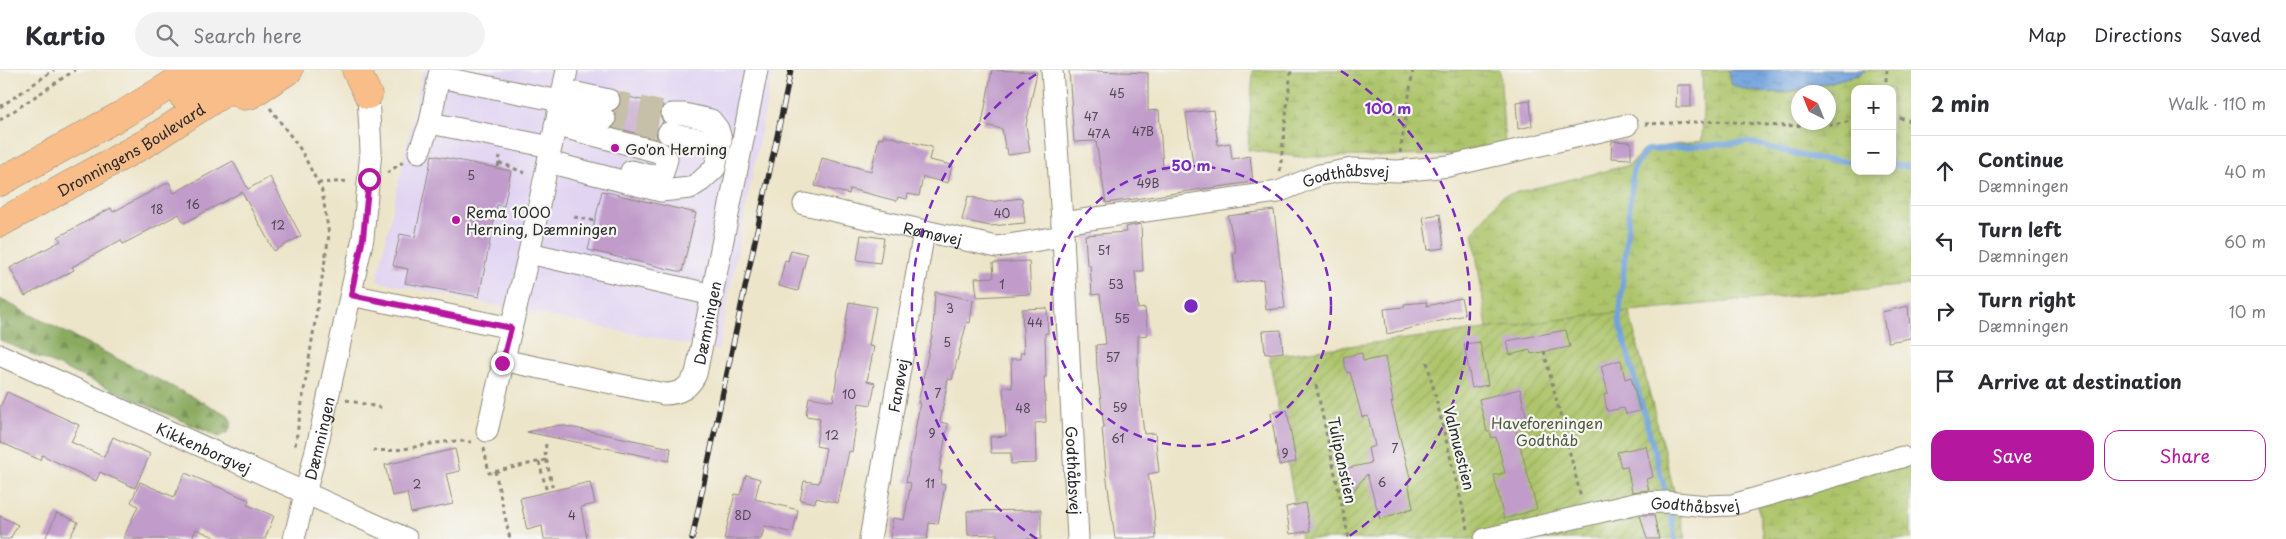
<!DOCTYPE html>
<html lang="en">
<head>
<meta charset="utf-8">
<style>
	:root { --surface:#fff; --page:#f2f2f3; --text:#2b2b33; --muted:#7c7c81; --line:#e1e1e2; --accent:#b5179e }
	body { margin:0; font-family:"Playpen Sans",sans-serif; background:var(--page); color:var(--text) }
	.controls { position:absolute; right:15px; top:15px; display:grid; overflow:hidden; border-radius:10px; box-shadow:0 2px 8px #0003 }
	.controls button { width:45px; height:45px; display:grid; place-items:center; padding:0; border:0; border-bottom:1px solid var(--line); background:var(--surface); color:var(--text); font:25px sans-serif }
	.compass { position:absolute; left:1791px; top:15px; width:45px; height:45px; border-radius:50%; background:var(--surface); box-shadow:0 2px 8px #0003; rotate:317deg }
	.stop { position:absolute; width:15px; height:15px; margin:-11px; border:4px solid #b5179e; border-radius:50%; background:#fff }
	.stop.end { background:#b5179e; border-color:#fff; box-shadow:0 1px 5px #0008 }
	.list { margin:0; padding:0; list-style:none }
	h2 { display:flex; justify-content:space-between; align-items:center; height:65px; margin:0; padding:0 20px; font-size:21px }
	h2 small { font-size:16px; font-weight:400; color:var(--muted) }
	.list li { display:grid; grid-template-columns:32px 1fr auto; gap:15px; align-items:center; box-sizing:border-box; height:70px; padding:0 20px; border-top:1px solid var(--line) }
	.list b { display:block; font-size:19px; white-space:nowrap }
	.list p { margin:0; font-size:16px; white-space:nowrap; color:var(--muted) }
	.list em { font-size:16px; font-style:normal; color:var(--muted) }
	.actions { display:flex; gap:10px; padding:15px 20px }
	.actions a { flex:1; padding:11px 0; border:1px solid var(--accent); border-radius:15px; text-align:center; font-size:18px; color:var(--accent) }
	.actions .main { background:var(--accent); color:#fff }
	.icon { flex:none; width:28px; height:28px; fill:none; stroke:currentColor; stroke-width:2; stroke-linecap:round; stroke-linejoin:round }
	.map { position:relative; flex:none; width:1911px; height:469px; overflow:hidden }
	header { display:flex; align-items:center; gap:30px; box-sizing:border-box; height:70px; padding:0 25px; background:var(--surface); border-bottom:1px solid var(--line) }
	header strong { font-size:24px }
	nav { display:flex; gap:28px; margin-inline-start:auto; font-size:18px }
	.search { width:350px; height:45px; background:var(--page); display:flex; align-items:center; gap:12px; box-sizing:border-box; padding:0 18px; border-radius:28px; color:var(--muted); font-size:19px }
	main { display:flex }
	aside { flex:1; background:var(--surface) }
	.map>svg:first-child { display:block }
</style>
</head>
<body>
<header>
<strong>Kartio</strong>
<div class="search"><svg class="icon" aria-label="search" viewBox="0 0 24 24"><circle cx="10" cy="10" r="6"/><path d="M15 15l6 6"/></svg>Search here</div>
<nav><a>Map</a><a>Directions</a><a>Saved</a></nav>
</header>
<main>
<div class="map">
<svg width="1911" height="469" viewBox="0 0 1911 469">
	<defs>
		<pattern id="forest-firs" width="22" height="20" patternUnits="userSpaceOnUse" patternTransform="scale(1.25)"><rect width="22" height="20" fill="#8aaa5f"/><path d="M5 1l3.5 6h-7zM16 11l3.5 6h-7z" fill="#718b4f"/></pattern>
		<pattern id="wetland-marsh" width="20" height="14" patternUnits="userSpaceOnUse" patternTransform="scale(1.25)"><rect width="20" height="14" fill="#adc56b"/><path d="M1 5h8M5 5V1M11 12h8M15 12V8" fill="none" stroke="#95a95d"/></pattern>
		<pattern id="garden-furrows" width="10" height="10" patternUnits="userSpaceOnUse" patternTransform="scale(1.25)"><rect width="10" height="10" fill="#adc56b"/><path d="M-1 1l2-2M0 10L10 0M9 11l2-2" fill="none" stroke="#95a95d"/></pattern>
		<pattern id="water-ripples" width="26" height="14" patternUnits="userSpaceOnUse" patternTransform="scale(1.25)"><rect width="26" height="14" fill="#72a2dc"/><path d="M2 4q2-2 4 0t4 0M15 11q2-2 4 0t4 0" fill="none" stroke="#5e84b3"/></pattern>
	</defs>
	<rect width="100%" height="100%" fill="#f6f6f2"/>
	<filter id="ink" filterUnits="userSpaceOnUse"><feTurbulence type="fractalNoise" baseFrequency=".02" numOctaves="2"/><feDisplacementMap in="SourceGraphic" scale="10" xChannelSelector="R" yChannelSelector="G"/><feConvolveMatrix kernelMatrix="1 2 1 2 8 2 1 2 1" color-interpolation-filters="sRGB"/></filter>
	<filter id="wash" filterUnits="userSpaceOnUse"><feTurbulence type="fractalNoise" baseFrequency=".0096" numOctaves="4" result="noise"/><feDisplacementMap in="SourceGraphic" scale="20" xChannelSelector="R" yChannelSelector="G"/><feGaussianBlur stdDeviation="1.12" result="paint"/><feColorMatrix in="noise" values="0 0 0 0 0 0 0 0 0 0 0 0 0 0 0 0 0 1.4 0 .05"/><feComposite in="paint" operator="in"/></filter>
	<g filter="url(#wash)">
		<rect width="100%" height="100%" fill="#ede5c9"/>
		<path fill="#e1d4f3" d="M423,0H773L718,281L377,211Z"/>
		<path fill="url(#forest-firs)" stroke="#5a6a45" d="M0,229L228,345L232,353L228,362L219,367L0,270Z"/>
		<g fill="url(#wetland-marsh)" stroke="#6c784b" fill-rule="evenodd">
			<path d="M1253,0H1500L1505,76L1462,85L1299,87L1248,80Z"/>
			<path d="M1702,0H1729L1731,14L1786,23L1860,4L1865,0H1911V215L1629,241L1488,265L1473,162L1502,126L1630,95L1644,79L1702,71L1703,42ZM1855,19H1892V101H1855ZM1798,22H1828V52H1798Z"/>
			<path d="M1911,388V469H1763L1758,435Z"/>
		</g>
		<path fill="url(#garden-furrows)" stroke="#6c784b" d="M1629,241L1686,469H1301L1269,286Z"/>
		<path fill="url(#water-ripples)" stroke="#4e6684" d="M1729,0H1865L1860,4C1821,14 1768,34 1731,14Z"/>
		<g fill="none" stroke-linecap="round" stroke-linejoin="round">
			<g stroke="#72a2dc" stroke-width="5.5">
				<path d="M1892,95L1911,97"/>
				<path d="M1666,424L1619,251L1633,100L1646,80L1749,72L1816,89L1855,92"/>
				<path d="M1670,439L1675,469"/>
			</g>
		</g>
		<g id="blocks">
			<g fill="#c19cca">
				<path d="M992,0L1037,2L1026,55L1030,82L1008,85L1007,78H1005L1002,59L982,54Z"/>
				<path d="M1069,0L1148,3V41L1159,40L1163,98L1193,94L1186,43L1213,40L1218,75L1230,73L1232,89L1250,86L1253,112L1106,133L1096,71L1074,72Z"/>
				<path d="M1677,15H1691V37H1676Z"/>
				<path d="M620,25L663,35L660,44L663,52L656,60L657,69L614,57L617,51L614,41L621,33Z"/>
				<path d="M1530,30L1532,56L1518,59L1516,32Z"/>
				<path d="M883,65L932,77L929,90L952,95L948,113L923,107L919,126L908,124L907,129L898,127L897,131L850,119L849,124L815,116L822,88L871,101L879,68L883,69Z"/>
				<path d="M1612,71L1631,72V89L1611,88Z"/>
				<path d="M432,85L511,101L504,136L497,135L479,227L405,213L408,199L393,196L400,164L415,167Z"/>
				<path d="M233,91L248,119L270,107L301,166L274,181L242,122L184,153L179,144L123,174L121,170L72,197L74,200L25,226L10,198L61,171L58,167L111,138L113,142L169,112L174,123Z"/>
				<path d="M602,121L696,143L682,202L588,180Z"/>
				<path d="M968,126L989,132L1022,128L1025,153L990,156L962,150Z"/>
				<path d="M1274,140L1285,238L1266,240L1263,209L1236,213L1233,183L1236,182L1228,146Z"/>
				<path d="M1440,144L1444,178L1428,180L1423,147Z"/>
				<path d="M1141,154L1143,201H1135L1138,239L1145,238L1148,265L1138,266V308L1144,364L1155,363L1159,402L1148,404L1154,441L1156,469H1115L1107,410L1102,358H1104L1097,298L1096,275L1106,274L1100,224L1092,225L1090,195H1087L1085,165L1126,162L1125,157Z"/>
				<path d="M861,165L884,168L880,193L857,190Z"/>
				<path d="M791,180L807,184L798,221L779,216L785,190L788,191Z"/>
				<path d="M1029,191L1031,224L977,227L975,208L994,207L993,193Z"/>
				<path d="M935,222L973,230L970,253L967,252L952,310L948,309L940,352L948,354L939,401L942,402L940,414L945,415L938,454L929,453L927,469H890L893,448L904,450L911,413L906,412L920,333H918L933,260Z"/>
				<path d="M1461,228L1465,245L1387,264L1384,239L1404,237V234L1427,232V236Z"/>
				<path d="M849,232L876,237L869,276L874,277L867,311L875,313L871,335L859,333L852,382L849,381L838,433L816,428L815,433L800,430L804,411L819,413L826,378L816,376L820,348L806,346L809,327L833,331Z"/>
				<path d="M1908,236L1911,268L1888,272L1882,242Z"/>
				<path d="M1047,238L1048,263H1045L1046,307H1044L1046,352L1035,353L1036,393L1011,394V383H991L990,367L1006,366L1003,316L1012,318L1011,289H1021L1020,283H1024L1022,239Z"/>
				<path d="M1281,260L1283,282L1265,284L1263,261Z"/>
				<path d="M1566,260L1570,277L1531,284L1530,280L1510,285L1507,271Z"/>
				<path d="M1480,272L1488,315L1472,318L1464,274Z"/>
				<path d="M1362,283L1363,291L1385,287L1393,332H1391L1411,411H1408L1413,438L1380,449L1367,404L1349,426L1344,399L1371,393L1368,378L1375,376L1368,346L1362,347L1350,302L1347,303L1343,287Z"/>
				<path d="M1621,290L1625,309L1631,307L1640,341L1626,344L1624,338L1607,341L1604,324L1608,323L1601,296Z"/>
				<path d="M1520,319L1528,354L1515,357L1537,439L1504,449L1494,405L1505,403L1496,367L1492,368L1490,362H1487L1479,329Z"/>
				<path d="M7,322L79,355L71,372L104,387L113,367L150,384L135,418L100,402L96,411L42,385L40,390L0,372V337Z"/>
				<path d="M1287,340L1296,392L1279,395L1271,343Z"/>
				<path d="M560,355L671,378L669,391L527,362Z"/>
				<path d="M1646,376L1653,407L1646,409L1649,420L1632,422L1627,396L1621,397L1617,382Z"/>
				<path d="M455,379L460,401L446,404L453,434L411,443L407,423L392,426L385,395Z"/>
				<path d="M185,403L249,430L247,435L274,446L265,469H219L196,459L192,469H123L138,436L131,432L140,412L174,427Z"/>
				<path d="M746,405L760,409L755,429L798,440L793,463L765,456L761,469H724L735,424L740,425Z"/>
				<path d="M590,412L595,434L581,437L587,469H544L542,456L527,460L520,428Z"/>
				<path d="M1305,433L1310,461L1290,464L1286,437Z"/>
				<path d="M1041,440V469H997V464L968,465L967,441Z"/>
				<path d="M57,443L78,452L69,469H45Z"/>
				<path d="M1640,445H1654L1659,469H1647Z"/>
				<path d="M0,446L18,455L10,469H0Z"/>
			</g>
		</g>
	</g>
	<g filter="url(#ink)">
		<use href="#blocks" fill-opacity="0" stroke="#8c887a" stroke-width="1"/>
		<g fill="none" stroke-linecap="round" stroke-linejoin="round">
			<g stroke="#c6c0a9" stroke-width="21" stroke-dasharray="21 11" stroke-linecap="butt">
				<path d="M609,30L672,44"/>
				<path d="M605,49L668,63"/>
			</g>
			<g stroke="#8c887a" stroke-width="23">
				<g id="minor">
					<path d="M440,0L430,53L551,77"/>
					<path id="s1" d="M1052,0L1063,166L1078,469"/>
					<path d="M439,7L560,31"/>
					<path d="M563,20L609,30"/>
					<path d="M559,39L605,49"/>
					<path d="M555,55L659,82L667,89L663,103L652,106L631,101"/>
					<path d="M668,63L706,70L720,78"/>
					<path d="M419,82L430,53"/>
					<path d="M548,92L661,121L690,118L701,111L715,98L721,69L718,59L711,50L684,44H672"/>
					<path id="s2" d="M804,134L997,177L1063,166"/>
					<path id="s3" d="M1062,153L1278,122L1319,105L1352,99L1398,101L1449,96L1627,55"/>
					<path d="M529,183L713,225"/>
					<path d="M351,225L511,258"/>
					<path id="s4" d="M0,285L407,469"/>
					<path id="s5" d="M502,290L664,324C680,324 689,318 696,304L757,0"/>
					<path d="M487,361L529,183L567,0"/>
					<path id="s6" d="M294,469L320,364L363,168L371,81L368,25"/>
					<path id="s7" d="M870,469L924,162"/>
					<path id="s8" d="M1485,469L1638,433L1666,432L1707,436L1732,435L1902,387"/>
				</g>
			</g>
			<g stroke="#8c887a" stroke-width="29">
				<g id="major">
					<path d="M356,0L368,25"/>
					<path d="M183,26L224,0"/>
					<path d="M244,26L250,25L289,0"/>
					<path d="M0,112L125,43L195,0"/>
					<path id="s9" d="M0,153L146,73L259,0"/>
				</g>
			</g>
			<g stroke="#8c887a" stroke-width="3" stroke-dasharray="4 4" stroke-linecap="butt">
				<path d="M1885,19L1887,0"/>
				<path d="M0,37L54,0"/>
				<path d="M270,38L301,80L322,121L329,165L295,376"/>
				<path d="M1892,46L1911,51"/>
				<path d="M0,50L75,0"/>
				<path d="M1645,54L1721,51L1780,56L1838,54L1855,50"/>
				<path d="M1400,83L1413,0"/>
				<path d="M499,93C510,95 516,101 527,103"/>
				<path d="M498,97L500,86"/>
				<path d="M1280,101L1291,0"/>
				<path d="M387,103L403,92"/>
				<path d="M318,113L350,111"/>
				<path d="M574,147L595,151"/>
				<path d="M1544,281L1581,427"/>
				<path d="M1427,292L1468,459"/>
				<path d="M1316,315L1349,469"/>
				<path d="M346,330L382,338"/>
				<path d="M546,374L545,383L553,420"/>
				<path d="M484,378L489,403L546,390"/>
				<path d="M373,380C406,384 438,367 471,372"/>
				<path d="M539,392L547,422"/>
				<path d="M495,401L510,469"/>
			</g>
			<use href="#minor" stroke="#fff" stroke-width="21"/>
			<use href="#major" stroke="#f8bd89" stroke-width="28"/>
			<g stroke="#2b2b2b" stroke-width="5.5">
				<path id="rail" d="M692,469L791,0"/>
			</g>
			<use href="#rail" stroke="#f6f6f2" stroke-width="4" stroke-dasharray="11" stroke-linecap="butt"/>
		</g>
	</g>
	<g fill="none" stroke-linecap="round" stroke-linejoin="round" filter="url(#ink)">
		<path stroke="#b5179e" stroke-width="6" d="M369,109L363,168L351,225L511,258L502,293"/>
	</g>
	<g fill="none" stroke="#7b2cbf" stroke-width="2.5" stroke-dasharray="9 6">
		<circle cx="1191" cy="236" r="140"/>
		<path d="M1037 469A279 279 0 0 1 1041 1M1341 1A279 279 0 0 1 1345 469"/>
	</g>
	<g fill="#b5179e" stroke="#f6f6f2" stroke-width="2">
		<circle cx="615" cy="78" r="5"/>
		<circle cx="456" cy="150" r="5"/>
	</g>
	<g text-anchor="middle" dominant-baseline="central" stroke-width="4.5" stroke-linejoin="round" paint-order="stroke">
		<g font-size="12" fill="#504753">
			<text x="1117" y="23">45</text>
			<text x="1091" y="46">47</text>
			<text x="1143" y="61">47B</text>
			<text x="1099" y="63">47A</text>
			<text x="471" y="105">5</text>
			<text x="1148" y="113">49B</text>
			<text x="193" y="134">16</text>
			<text x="157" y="139">18</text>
			<text x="1002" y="143">40</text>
			<text x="278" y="155">12</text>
			<text x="1104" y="180">51</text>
			<text x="1002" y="214">1</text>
			<text x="1116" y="214">53</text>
			<text x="950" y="238">3</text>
			<text x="1122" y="248">55</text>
			<text x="1035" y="252">44</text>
			<text x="947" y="272">5</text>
			<text x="1113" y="287">57</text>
			<text x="938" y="323">7</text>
			<text x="849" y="324">10</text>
			<text x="1120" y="337">59</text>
			<text x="1023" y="338">48</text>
			<text x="932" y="363">9</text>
			<text x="832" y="365">12</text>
			<text x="1118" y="368">61</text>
			<text x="1395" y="378">7</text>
			<text x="1285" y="383">9</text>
			<text x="1382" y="412">6</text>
			<text x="930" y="413">11</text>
			<text x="417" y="414">2</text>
			<text x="572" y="445">4</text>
			<text x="743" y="445">8D</text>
		</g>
		<g font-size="15" fill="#2b2b2b" stroke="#f6f6f2" text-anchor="start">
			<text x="625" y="78">Go'on Herning</text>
			<text x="466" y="141">Rema 1000<tspan x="466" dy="17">Herning, Dæmningen</tspan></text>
		</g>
		<g font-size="15" fill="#2b2b2b" stroke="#f6f6f2">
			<text stroke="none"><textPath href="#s9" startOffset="150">Dronningens Boulevard</textPath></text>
			<text stroke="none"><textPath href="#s3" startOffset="289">Godthåbsvej</textPath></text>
			<text stroke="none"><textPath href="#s2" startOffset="132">Rømøvej</textPath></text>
			<text stroke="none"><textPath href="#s5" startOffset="258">Dæmningen</textPath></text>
			<text stroke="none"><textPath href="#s7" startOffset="156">Fanøvej</textPath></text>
			<text stroke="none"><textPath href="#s6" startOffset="104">Dæmningen</textPath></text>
			<text stroke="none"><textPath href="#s4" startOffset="224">Kikkenborgvej</textPath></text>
			<text transform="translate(1460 378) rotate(76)">Valmuestien</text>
			<text transform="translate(1343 390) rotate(78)">Tulipanstien</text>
			<text stroke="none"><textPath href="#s1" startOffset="401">Godthåbsvej</textPath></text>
			<text stroke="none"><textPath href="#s8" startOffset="214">Godthåbsvej</textPath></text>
		</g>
		<g font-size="15" fill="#52593e" stroke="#f6f6f2">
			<text x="1547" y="352">Haveforeningen<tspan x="1547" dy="17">Godthåb</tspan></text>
		</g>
	</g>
	<circle cx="1191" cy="236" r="8" fill="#7b2cbf" stroke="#f6f6f2" stroke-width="2.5"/>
	<g font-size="15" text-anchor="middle" font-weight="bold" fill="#7b2cbf" stroke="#f6f6f2" stroke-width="4.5" stroke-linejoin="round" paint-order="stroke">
		<text x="1388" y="44">100 m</text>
		<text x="1191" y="101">50 m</text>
	</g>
</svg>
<div class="controls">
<button>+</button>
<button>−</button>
</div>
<svg class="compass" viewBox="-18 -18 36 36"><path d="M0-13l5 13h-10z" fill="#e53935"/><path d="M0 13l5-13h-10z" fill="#7c7c81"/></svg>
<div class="stop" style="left:369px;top:109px"></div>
<div class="stop end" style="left:502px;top:293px"></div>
</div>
<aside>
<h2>2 min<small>Walk · 110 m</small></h2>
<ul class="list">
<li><svg class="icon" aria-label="ahead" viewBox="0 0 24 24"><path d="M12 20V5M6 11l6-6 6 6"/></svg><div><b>Continue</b><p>Dæmningen</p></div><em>40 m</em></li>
<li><svg class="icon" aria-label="left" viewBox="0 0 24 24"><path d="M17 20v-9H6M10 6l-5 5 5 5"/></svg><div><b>Turn left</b><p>Dæmningen</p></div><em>60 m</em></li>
<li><svg class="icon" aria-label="right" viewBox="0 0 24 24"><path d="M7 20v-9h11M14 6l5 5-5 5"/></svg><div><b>Turn right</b><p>Dæmningen</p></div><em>10 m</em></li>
<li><svg class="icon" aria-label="arrive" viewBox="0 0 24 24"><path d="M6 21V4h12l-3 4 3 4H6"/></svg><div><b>Arrive at destination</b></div></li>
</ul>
<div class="actions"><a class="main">Save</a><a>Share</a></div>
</aside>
</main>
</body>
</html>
